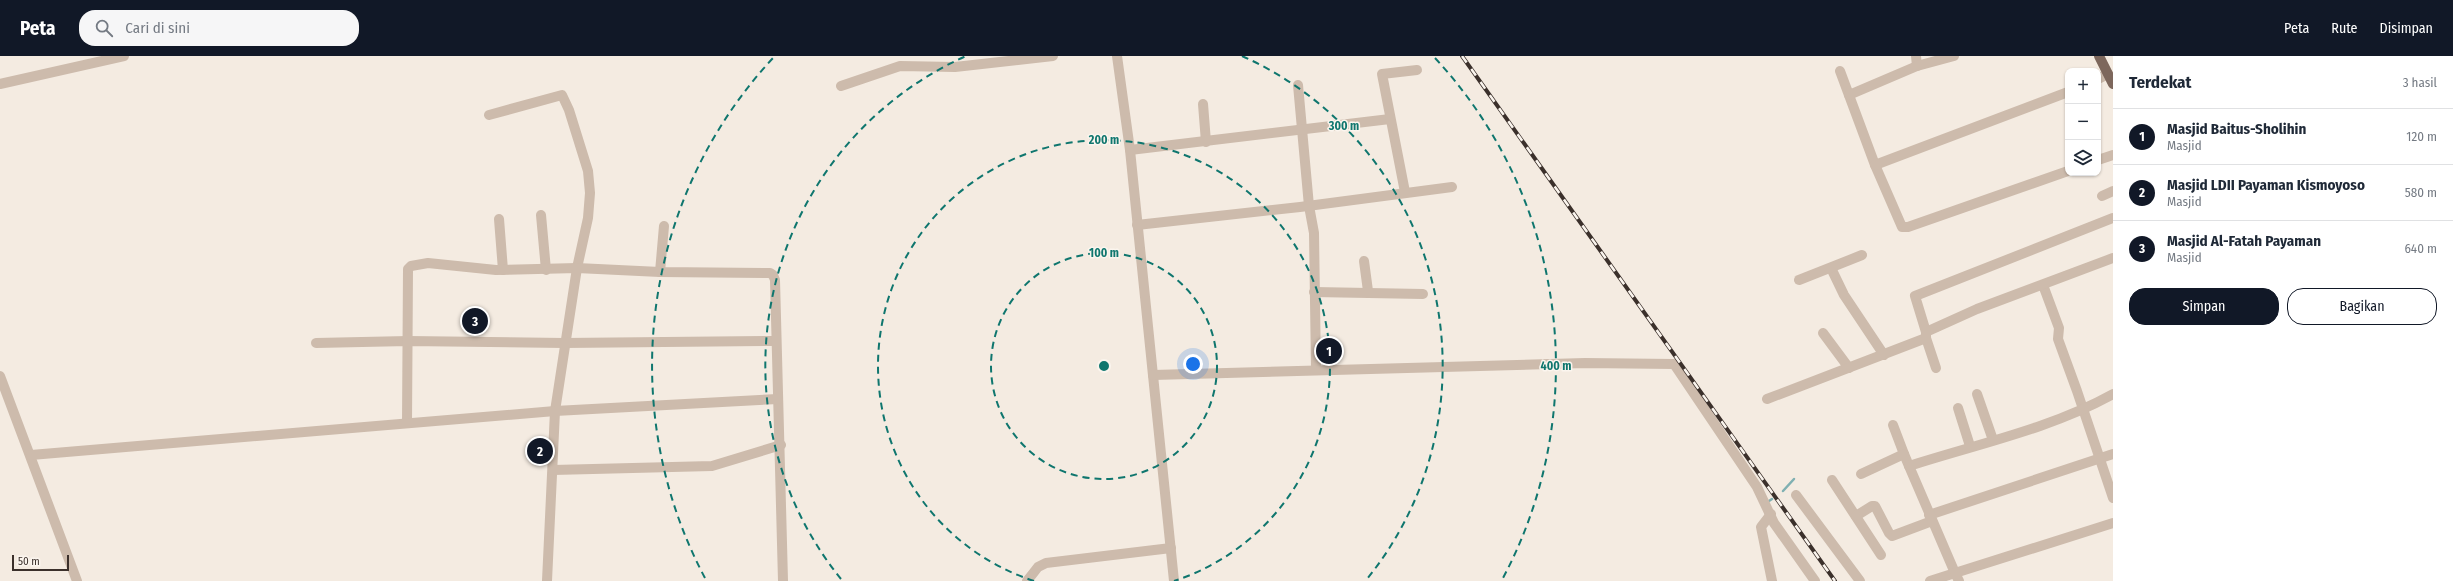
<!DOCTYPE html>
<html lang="id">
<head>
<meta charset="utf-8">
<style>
	:root { --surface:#fff; --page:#f6f6f7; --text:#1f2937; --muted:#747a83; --line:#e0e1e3; --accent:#111827 }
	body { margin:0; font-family:"Fira Sans Condensed",sans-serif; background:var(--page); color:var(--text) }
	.controls { position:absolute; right:12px; top:12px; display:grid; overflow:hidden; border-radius:8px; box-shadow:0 1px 3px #0004 }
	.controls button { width:36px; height:36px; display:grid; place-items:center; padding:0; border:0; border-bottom:1px solid var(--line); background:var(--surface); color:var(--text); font:20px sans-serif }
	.scale { position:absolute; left:12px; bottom:10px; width:57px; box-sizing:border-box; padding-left:4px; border:2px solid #3b302b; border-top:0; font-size:11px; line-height:14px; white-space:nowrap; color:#3b302b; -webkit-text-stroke:3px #fbf5ee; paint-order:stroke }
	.you { position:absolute; left:1193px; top:308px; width:14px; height:14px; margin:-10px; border:3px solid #fff; border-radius:50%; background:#1a73e8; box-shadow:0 0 0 6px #1a73e833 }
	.badge { display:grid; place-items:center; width:26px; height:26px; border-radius:50%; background:var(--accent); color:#fff; font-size:13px; font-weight:700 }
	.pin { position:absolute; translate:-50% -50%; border:2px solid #fff; box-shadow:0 1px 4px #0006 }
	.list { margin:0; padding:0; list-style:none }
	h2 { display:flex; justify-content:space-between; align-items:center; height:52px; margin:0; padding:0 16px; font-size:17px }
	h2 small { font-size:13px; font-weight:400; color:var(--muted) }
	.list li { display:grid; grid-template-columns:26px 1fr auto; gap:12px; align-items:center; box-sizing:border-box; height:56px; padding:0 16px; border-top:1px solid var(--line) }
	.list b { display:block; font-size:15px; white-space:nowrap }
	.list p { margin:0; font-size:13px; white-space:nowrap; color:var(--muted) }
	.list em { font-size:13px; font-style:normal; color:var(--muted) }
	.actions { display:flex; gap:8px; padding:12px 16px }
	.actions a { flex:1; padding:9px 0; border:1px solid var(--accent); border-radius:16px; text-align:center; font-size:14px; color:var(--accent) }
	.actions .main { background:var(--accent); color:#fff }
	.icon { flex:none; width:22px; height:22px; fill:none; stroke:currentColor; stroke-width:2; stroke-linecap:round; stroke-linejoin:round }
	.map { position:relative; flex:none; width:2113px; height:525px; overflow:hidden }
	header { display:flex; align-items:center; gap:24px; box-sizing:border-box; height:56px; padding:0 20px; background:var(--accent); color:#fff }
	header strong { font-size:19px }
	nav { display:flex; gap:22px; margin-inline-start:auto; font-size:14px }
	.search { width:280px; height:36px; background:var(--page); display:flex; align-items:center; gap:10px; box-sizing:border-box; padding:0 14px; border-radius:16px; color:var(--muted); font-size:15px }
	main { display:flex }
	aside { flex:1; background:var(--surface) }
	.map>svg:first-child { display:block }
</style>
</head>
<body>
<header>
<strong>Peta</strong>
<div class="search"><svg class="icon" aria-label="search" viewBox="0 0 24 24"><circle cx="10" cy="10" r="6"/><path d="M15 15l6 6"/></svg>Cari di sini</div>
<nav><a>Peta</a><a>Rute</a><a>Disimpan</a></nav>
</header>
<main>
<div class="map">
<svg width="2113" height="525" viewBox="0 0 2113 525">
	<rect width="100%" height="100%" fill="#f4ebe1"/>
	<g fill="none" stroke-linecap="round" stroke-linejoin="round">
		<g stroke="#7fb0b2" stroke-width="2.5">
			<path d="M1783,435L1794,423"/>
			<path d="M1769,445L1772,443"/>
		</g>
		<g stroke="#cdbbac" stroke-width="10">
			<path d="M1117,0L1130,94L1174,525"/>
			<path d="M1916,0L1917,10"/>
			<path d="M1840,15L1875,109L1902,171H1908L2068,115"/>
			<path d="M2098,23L2108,18"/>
			<path d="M0,28L124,0"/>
			<path d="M1298,29L1309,150L1314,177L1316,313"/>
			<path d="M841,30L900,10L955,11L1053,0"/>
			<path d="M1849,39L1917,10L1954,0"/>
			<path d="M1203,48L1206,86"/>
			<path d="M489,59L562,39L569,54L588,115L590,137L588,162L577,212L555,355L547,525"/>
			<path d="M1130,94L1390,63"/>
			<path d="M2098,104L2113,99"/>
			<path d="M1875,109L2068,36"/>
			<path d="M1405,136L1382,18L1417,14"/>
			<path d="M2102,140L2113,135"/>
			<path d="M541,159L546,214"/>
			<path d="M499,163L503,214"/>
			<path d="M1137,169L1300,151L1452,131"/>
			<path d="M1364,205L1368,235"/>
			<path d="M1831,212L1844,239L1884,299"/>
			<path d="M660,216L664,170"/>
			<path d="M1799,224L1862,199"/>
			<path d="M2043,229L2059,272L2058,283L2077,335L2113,442"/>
			<path d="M1314,236L1423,238"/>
			<path d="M1926,276L1977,253L2113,202"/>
			<path d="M1823,277L1849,312"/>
			<path d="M1926,282L1936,312"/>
			<path d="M316,287L408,285L564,287L775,285"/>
			<path d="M1153,319L1585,307L1674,308L1757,431L1774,467L1815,525"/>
			<path d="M0,320L77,525"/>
			<path d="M1977,338L1993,384"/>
			<path d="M1767,343L1926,282V276L1915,240L2113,162"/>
			<path d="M1958,352L1970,390"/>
			<path d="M407,367L408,213L411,210L428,207L496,214L577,212L660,216L770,217L773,219L775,224L783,525"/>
			<path d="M1893,369L1904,398"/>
			<path d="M31,399L555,355L778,343"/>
			<path d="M553,414L712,410L781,389"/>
			<path d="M1861,418L1904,398L1909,410"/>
			<path d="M1832,424L1881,499"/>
			<path d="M1796,439L1860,525"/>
			<path d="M1771,458L1761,471L1772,525"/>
			<path d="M1929,459L2113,398"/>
			<path d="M1856,460L1872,450H1875L1889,477L1892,480L1932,465"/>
			<path d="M1027,525L1038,511L1046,507L1171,492"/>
			<path d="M1930,525L1955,517L1909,410C1977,388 2050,373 2113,338"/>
			<path d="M1959,525L1955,517L2113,467"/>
		</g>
		<path stroke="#7d675c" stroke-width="10" d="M2099,0L2113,28"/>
		<g stroke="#3b302b" stroke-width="4">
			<path id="rail" d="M1462,0L1835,525"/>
		</g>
		<use href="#rail" stroke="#fbf5ee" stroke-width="2.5" stroke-dasharray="8" stroke-linecap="butt"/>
	</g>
	<g fill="none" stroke="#0f766e" stroke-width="2" stroke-dasharray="7 5">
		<circle cx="1104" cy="310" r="113"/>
		<path d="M1034 525A226 226 0 1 1 1174 525"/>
		<path d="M841 523A339 339 0 0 1 966 0M1242 0A339 339 0 0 1 1367 523"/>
		<path d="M705 522A452 452 0 0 1 773 2M1435 2A452 452 0 0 1 1503 522"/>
	</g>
	<circle cx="1104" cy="310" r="6" fill="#0f766e" stroke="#fbf5ee" stroke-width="2"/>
	<g font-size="12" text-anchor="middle" font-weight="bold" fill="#0f766e" stroke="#fbf5ee" stroke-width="3" stroke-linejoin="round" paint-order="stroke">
		<text x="1344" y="74">300 m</text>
		<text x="1104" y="88">200 m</text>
		<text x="1104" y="201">100 m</text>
		<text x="1556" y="314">400 m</text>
	</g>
</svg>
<div class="controls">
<button>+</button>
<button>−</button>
<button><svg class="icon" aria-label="layers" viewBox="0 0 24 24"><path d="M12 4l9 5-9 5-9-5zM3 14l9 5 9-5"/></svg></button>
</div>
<div class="scale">50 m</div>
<div class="you"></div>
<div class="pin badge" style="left:1329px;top:295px">1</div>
<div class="pin badge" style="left:540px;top:395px">2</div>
<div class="pin badge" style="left:475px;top:265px">3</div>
</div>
<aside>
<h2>Terdekat<small>3 hasil</small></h2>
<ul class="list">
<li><span class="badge">1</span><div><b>Masjid Baitus-Sholihin</b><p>Masjid</p></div><em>120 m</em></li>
<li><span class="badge">2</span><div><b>Masjid LDII Payaman Kismoyoso</b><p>Masjid</p></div><em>580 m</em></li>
<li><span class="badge">3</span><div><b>Masjid Al-Fatah Payaman</b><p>Masjid</p></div><em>640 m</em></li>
</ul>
<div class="actions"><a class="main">Simpan</a><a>Bagikan</a></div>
</aside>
</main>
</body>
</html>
